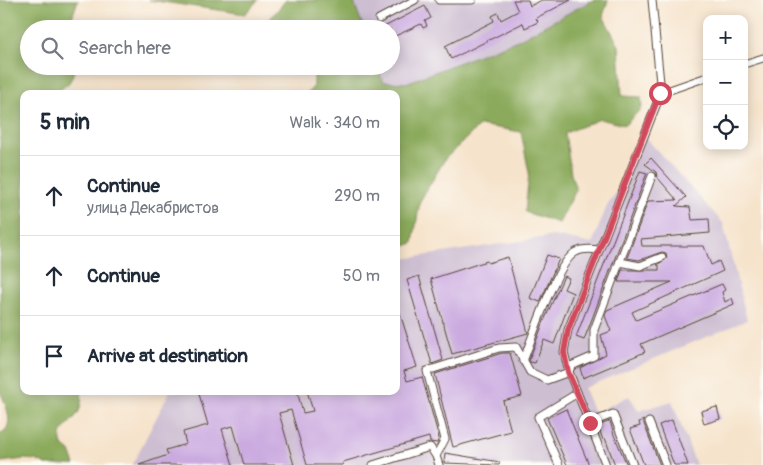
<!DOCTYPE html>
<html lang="en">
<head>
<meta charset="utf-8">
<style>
	:root { --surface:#fff; --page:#f2f2f3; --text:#1f2937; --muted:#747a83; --line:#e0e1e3 }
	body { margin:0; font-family:Pangolin,sans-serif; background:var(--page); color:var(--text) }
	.controls { position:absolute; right:15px; top:15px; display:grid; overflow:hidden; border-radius:10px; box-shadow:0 2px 12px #0003 }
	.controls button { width:45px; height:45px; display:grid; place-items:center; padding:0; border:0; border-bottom:1px solid var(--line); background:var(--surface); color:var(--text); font:25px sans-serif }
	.stop { position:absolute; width:15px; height:15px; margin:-11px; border:4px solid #d1495b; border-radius:50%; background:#fff }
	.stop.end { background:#d1495b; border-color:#fff; box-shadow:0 1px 5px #0008 }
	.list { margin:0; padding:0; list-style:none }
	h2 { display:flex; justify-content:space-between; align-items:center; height:65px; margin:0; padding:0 20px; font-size:21px }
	h2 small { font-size:16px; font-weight:400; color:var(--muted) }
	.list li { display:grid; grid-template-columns:32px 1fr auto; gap:15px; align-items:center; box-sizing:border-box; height:80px; padding:0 20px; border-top:1px solid var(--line) }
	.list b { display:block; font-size:19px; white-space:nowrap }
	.list p { margin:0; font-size:16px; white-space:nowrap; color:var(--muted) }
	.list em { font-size:16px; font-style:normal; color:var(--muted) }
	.icon { flex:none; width:28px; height:28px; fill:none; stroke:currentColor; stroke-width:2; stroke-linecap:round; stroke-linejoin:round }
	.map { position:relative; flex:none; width:763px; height:465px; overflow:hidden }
	.search { position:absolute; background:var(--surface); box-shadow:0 2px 12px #0003; left:20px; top:20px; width:380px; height:55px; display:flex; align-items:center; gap:12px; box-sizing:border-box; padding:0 18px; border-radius:28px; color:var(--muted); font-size:19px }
	.panel { position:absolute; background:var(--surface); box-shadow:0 2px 12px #0003; left:20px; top:90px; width:380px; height:305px; border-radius:10px }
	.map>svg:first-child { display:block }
</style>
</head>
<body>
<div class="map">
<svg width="763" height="465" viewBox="0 0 763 465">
	<rect width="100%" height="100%" fill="#fdfcf7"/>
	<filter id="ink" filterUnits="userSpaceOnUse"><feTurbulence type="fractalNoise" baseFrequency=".02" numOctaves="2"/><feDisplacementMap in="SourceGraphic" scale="10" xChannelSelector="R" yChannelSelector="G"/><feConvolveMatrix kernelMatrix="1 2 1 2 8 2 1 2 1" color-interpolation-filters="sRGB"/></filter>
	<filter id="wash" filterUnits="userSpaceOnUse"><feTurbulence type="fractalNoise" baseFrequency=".0096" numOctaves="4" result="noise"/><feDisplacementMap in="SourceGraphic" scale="20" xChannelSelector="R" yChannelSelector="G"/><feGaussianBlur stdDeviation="1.12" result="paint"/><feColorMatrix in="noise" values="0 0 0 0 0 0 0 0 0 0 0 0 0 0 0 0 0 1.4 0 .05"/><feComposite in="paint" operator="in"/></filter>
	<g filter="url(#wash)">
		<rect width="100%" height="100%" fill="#f6e3cb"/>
		<g fill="#cdbed2">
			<path d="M353,0H593L518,40L406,83L382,82L377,66H391V29H364Z"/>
			<path d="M644,136L723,223L747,320L584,388L594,413L629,396L639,411L672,401L696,465H132L170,391H396V260L554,236L592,244L607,206L625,180Z"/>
		</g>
		<g fill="#8baa5c" stroke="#636a3d">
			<path d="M0,0H78L68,29H29V66H75C69,100 51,82 40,94H24V391H82C81,398 82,405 79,411C73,424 56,428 62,445L70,451L75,465H46L36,460L25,459L0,462V433C16,429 6,403 0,392Z"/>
			<path d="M149,0H258L245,14Z"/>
			<path d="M286,0H353L364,29H287L270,19Z"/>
			<path d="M593,0H608L603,16L619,46L622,96L641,97L642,108L625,125L600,119L565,133L571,174L576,190L559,223L525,212L529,173L521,132L480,125L445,159L420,201L413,243L396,249V94H307L314,86V66H377L383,82L406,83L518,40Z"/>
		</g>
		<g id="blocks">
			<g fill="#cbaae0">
				<path d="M513,0H528L530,6L542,0H571L536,18L538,22L525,28L523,23L451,59L445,46L494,21L492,16L498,13L501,20L518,11Z"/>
				<path d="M425,6L431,18L425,21L427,26L423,28L421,24L391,38V29H380Z"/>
				<path d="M651,158L686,197L676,206L690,207L692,220L709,219L710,233L641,239L642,246H704L711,265L719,261L723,271L632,312L636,320L722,284L725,290L722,292L725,302L732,298L734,304L641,344L645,352L583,378L580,368L606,354L601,335L611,331L605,316L607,310L672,282H618L622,270H659V265H657L667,258L666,253L662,252L639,260L627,258L648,201L677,200L657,177L656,172L645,164Z"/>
				<path d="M640,171L647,173L584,340L576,337Z"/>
				<path d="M547,255L559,259L540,302L530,298Z"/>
				<path d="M508,257L528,333L452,354L431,279L487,261L488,263Z"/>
				<path d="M419,276L443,360L432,364L407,280Z"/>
				<path d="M564,276L569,278L564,289L573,293L554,344L544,340L535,363L530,362L529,360L544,321Z"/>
				<path d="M396,301L417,367L404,371L407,381L422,377L439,438L437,443L430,442L429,437L343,462V465H307L291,410L279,413L294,465H244L233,426L222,429L233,465H139L168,455L166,450L186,444L183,432L208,425L199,394L209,391H297L303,413L313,411L307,391H367V394L378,391H396Z"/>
				<path d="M502,353H510L522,396L503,401L511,431L453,447L435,374Z"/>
				<path d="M717,407L720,419L704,424L701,411Z"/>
				<path d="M566,409L589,465H567L547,418Z"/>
				<path d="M644,420V424L660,465H644L630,429L640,426L639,422Z"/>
				<path d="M672,420L688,465H674L659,425Z"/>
				<path d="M610,421L614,435L627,465H615L605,438L603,440L598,426Z"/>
				<path d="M445,453L500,462L499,465L444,463Z"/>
			</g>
		</g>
	</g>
	<g filter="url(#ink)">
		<use href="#blocks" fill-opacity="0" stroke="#574638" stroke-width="1"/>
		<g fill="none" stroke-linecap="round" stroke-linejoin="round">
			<g stroke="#574638" stroke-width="9">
				<g id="minor">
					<path d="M439,0H472"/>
					<path d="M379,19L415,0"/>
					<path d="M744,64L763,58"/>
					<path d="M661,93L707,77"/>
					<path d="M620,262L640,266L662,257"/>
					<path d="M523,361C532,339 557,261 576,252C583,248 592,249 599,250"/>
					<path d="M649,422L666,465"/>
					<path d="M590,423L613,414L633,465"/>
					<path d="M373,465L430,447L436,456"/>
					<path d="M439,465L436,456L445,439L427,371L499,348L516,347L530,372L547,380L569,372L571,366L594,356V330L652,176"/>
					<path d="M559,465L538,417L576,394"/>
					<path d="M606,465L569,372L564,352L568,330L661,93L652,0"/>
				</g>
			</g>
			<use href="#minor" stroke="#fff" stroke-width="7"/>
		</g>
	</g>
	<g fill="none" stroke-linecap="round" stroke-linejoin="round" filter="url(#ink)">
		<path stroke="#d1495b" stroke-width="6" d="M590,423L568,372L564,352L568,330L660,93"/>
	</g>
</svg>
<div class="controls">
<button>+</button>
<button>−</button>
<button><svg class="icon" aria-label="locate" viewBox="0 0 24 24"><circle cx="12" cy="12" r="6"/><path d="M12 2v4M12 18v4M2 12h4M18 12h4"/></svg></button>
</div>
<div class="stop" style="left:660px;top:93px"></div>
<div class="stop end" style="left:590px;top:423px"></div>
<div class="search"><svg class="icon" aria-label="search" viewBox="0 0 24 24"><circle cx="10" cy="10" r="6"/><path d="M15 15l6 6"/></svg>Search here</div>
<section class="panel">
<h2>5 min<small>Walk · 340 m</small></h2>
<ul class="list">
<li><svg class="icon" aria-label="ahead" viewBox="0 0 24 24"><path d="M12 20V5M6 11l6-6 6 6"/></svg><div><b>Continue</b><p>улица Декабристов</p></div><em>290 m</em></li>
<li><svg class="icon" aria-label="ahead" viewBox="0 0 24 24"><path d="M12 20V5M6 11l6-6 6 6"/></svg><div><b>Continue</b></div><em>50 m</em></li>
<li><svg class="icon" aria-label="arrive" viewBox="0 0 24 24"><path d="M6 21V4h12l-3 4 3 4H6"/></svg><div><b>Arrive at destination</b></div></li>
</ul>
</section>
</div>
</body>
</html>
